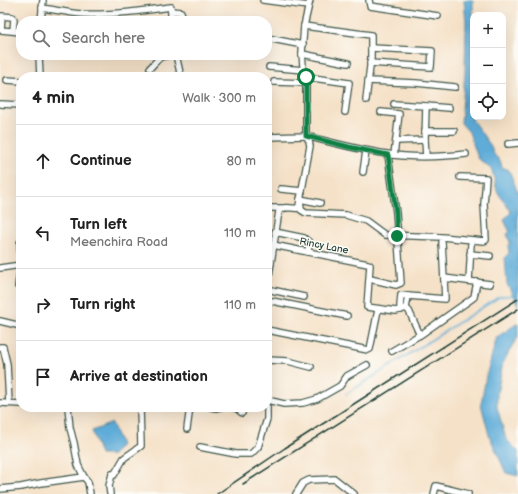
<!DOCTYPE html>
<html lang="en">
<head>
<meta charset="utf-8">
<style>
	:root { --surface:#fff; --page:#f6f6f6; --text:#222; --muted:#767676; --line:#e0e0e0 }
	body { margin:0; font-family:"Balsamiq Sans",sans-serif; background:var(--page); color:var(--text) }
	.controls { position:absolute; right:12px; top:12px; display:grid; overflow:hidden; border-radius:8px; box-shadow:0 4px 16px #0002 }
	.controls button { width:36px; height:36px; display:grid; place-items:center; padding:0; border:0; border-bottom:1px solid var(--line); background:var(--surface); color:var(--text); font:20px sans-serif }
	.stop { position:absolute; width:12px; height:12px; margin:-9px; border:3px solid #0b8043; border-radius:50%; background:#fff }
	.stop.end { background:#0b8043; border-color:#fff; box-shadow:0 1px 4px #0008 }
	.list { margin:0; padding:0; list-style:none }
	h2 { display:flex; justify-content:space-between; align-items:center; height:52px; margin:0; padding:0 16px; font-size:17px }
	h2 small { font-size:13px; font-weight:400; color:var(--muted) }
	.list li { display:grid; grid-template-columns:26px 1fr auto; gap:12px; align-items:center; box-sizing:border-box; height:72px; padding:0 16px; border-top:1px solid var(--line) }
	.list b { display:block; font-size:15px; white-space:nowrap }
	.list p { margin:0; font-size:13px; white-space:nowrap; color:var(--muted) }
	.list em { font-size:13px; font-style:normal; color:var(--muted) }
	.icon { flex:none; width:22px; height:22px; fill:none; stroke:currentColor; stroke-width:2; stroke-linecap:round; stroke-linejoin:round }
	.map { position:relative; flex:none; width:518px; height:494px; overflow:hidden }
	.search { position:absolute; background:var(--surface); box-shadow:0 4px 16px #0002; left:16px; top:16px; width:256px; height:44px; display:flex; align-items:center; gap:10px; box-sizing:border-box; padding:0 14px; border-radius:16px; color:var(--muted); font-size:15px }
	.panel { position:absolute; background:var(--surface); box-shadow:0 4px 16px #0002; left:16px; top:72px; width:256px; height:340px; border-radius:16px }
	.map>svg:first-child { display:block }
</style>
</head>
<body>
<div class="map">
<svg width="518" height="494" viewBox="0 0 518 494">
	<rect width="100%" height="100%" fill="#fdfcf7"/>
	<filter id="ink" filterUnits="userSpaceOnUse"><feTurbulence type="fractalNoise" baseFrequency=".025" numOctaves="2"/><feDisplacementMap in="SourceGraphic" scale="8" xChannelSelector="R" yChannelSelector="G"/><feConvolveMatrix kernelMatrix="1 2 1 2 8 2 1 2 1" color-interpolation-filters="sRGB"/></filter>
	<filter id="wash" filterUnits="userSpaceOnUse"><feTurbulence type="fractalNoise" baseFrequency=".012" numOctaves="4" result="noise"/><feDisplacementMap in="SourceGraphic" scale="16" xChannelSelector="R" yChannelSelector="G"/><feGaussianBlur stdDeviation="0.9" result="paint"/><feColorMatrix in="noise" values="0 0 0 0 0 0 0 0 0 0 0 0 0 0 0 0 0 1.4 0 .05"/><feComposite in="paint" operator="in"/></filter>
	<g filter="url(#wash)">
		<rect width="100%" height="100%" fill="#f5e1c7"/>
		<g fill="#5eacd8" stroke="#3e7486">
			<path d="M464,0H473V74L471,112L473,121L491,146L493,153L500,160L502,167L509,170L518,193V305L507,284L505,257L509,253L508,246L510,243L507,234L510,232L504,220L511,212L497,191L492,170L478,158L469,132L461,123L465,72L466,22Z"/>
			<path d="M518,323V337L512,346L503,363L497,393V407L506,439L518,451V476L506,473L489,435L481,404L486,376L497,337Z"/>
			<path d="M112,423L121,445L113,455H100L92,431Z"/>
		</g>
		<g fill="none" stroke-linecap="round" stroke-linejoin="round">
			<path stroke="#5eacd8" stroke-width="1.5" d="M346,394L499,297L513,295"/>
		</g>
	</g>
	<g filter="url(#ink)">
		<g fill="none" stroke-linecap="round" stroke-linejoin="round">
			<g stroke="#3f564a" stroke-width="8">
				<g id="minor">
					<path d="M263,0L308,6"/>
					<path d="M369,0L370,6L438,16"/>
					<path d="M42,8C56,10 69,13 83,14C112,15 142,11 171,7V21"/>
					<path d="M171,11L181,12L184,21"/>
					<path d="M41,21L43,0"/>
					<path d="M304,26L371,35V58L366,100"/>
					<path d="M13,31L14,19L12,17L2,16L1,30L21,32"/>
					<path d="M267,38L303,45"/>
					<path d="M302,54L348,63"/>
					<path d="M39,55L40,77"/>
					<path d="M176,55L181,77"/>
					<path d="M370,63L431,67L432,51L371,48"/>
					<path d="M269,67L304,70"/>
					<path d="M150,68L160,57L169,55"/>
					<path d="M306,77L349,83L345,112"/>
					<path d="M7,80L21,81"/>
					<path d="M368,81L416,83L455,87"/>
					<path d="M274,82L306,83"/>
					<path d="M0,104L21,105"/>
					<path d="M394,104L426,106"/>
					<path d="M381,112L399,114L394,155"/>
					<path d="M425,131H454"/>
					<path d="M306,136C333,143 359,150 387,154C412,158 440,157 466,154"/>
					<path d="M267,137L306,136V77L303,66L302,53L304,26L310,0"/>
					<path d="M425,140L426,156"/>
					<path d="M396,141L425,140L426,106L449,108"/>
					<path d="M508,144L518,143"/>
					<path d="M363,172L366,151"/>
					<path d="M281,189L302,191"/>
					<path d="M320,203L300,199L301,210L306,213L346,215L366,221L385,235L442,237L484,241L486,240L484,204L486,178L460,177"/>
					<path d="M267,208H282"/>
					<path d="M275,232L304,238L309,242L308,252"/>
					<path d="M273,245L368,264L370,265L367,307L396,311L406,308L408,296L445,299L442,242"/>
					<path d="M470,254L490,256"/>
					<path d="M267,260L271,263L267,287"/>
					<path d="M271,263L279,211C285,205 291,209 298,208L299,206L310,146L309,141L306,136"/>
					<path d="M0,268L21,265"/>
					<path d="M444,278L490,284"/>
					<path d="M370,279L396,285L401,283L396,213L388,155"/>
					<path d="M469,281L471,244"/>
					<path d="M18,286L21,265L20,243"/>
					<path d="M267,289L304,297"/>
					<path d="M267,300L347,316"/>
					<path d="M406,308L409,311L420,335"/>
					<path d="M401,310L400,306L401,295L408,296"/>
					<path d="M0,321L21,326"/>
					<path d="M267,330L368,350L370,349L378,310"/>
					<path d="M0,347H3L7,364L9,403"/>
					<path d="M392,351L423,333L470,300L474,297L477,282"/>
					<path d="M267,360L288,361L311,367"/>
					<path d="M267,400L284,404L303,403L317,399L340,386L347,376L367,365"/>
					<path d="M0,403L21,404"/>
					<path d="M68,407L70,428L74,443L78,465L84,477L88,482L90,494"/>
					<path d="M211,407L216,408L221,407"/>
					<path d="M231,407L236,408L242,413"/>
					<path d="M187,429L190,407"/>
					<path d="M200,447L236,454H251L258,447L267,419V407"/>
					<path d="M114,475L124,458L141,446L140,407"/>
					<path d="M0,489L21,487L41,483L84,477"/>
					<path d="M110,494L109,486L112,474"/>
					<path d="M296,494L303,483L309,480L335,479L354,494"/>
					<path d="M434,494L436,486L468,494"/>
				</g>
			</g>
			<use href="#minor" stroke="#fff" stroke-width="5.5"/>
			<g stroke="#1f3d34" stroke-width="1.5">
				<path d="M243,484L518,309"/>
				<path d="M217,494L285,448L518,299"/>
			</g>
		</g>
	</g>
	<g fill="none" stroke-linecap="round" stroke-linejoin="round" filter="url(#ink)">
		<path stroke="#0b8043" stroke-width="5" d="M306,77V136L349,147L388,155L396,213L397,236"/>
	</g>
	<g text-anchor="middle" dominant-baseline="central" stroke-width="3" stroke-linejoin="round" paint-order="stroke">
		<g font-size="10" fill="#1f3d34" stroke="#fdfcf7">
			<text transform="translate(324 246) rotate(11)">Rincy Lane</text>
		</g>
	</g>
</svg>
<div class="controls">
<button>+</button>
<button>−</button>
<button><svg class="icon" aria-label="locate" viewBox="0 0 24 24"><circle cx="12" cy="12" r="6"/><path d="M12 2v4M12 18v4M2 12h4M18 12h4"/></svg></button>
</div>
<div class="stop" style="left:306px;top:77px"></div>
<div class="stop end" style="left:397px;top:236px"></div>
<div class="search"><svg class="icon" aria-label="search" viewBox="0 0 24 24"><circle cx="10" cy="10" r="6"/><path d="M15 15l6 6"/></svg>Search here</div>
<section class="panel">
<h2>4 min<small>Walk · 300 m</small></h2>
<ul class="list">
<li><svg class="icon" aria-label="ahead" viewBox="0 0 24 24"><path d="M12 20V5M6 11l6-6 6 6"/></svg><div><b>Continue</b></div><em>80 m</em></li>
<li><svg class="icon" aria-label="left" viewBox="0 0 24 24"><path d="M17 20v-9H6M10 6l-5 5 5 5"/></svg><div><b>Turn left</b><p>Meenchira Road</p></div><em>110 m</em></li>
<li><svg class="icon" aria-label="right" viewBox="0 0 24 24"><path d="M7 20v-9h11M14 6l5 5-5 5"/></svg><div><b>Turn right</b></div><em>110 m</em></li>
<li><svg class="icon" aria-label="arrive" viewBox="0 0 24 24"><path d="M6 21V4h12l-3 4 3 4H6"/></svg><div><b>Arrive at destination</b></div></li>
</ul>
</section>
</div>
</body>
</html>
